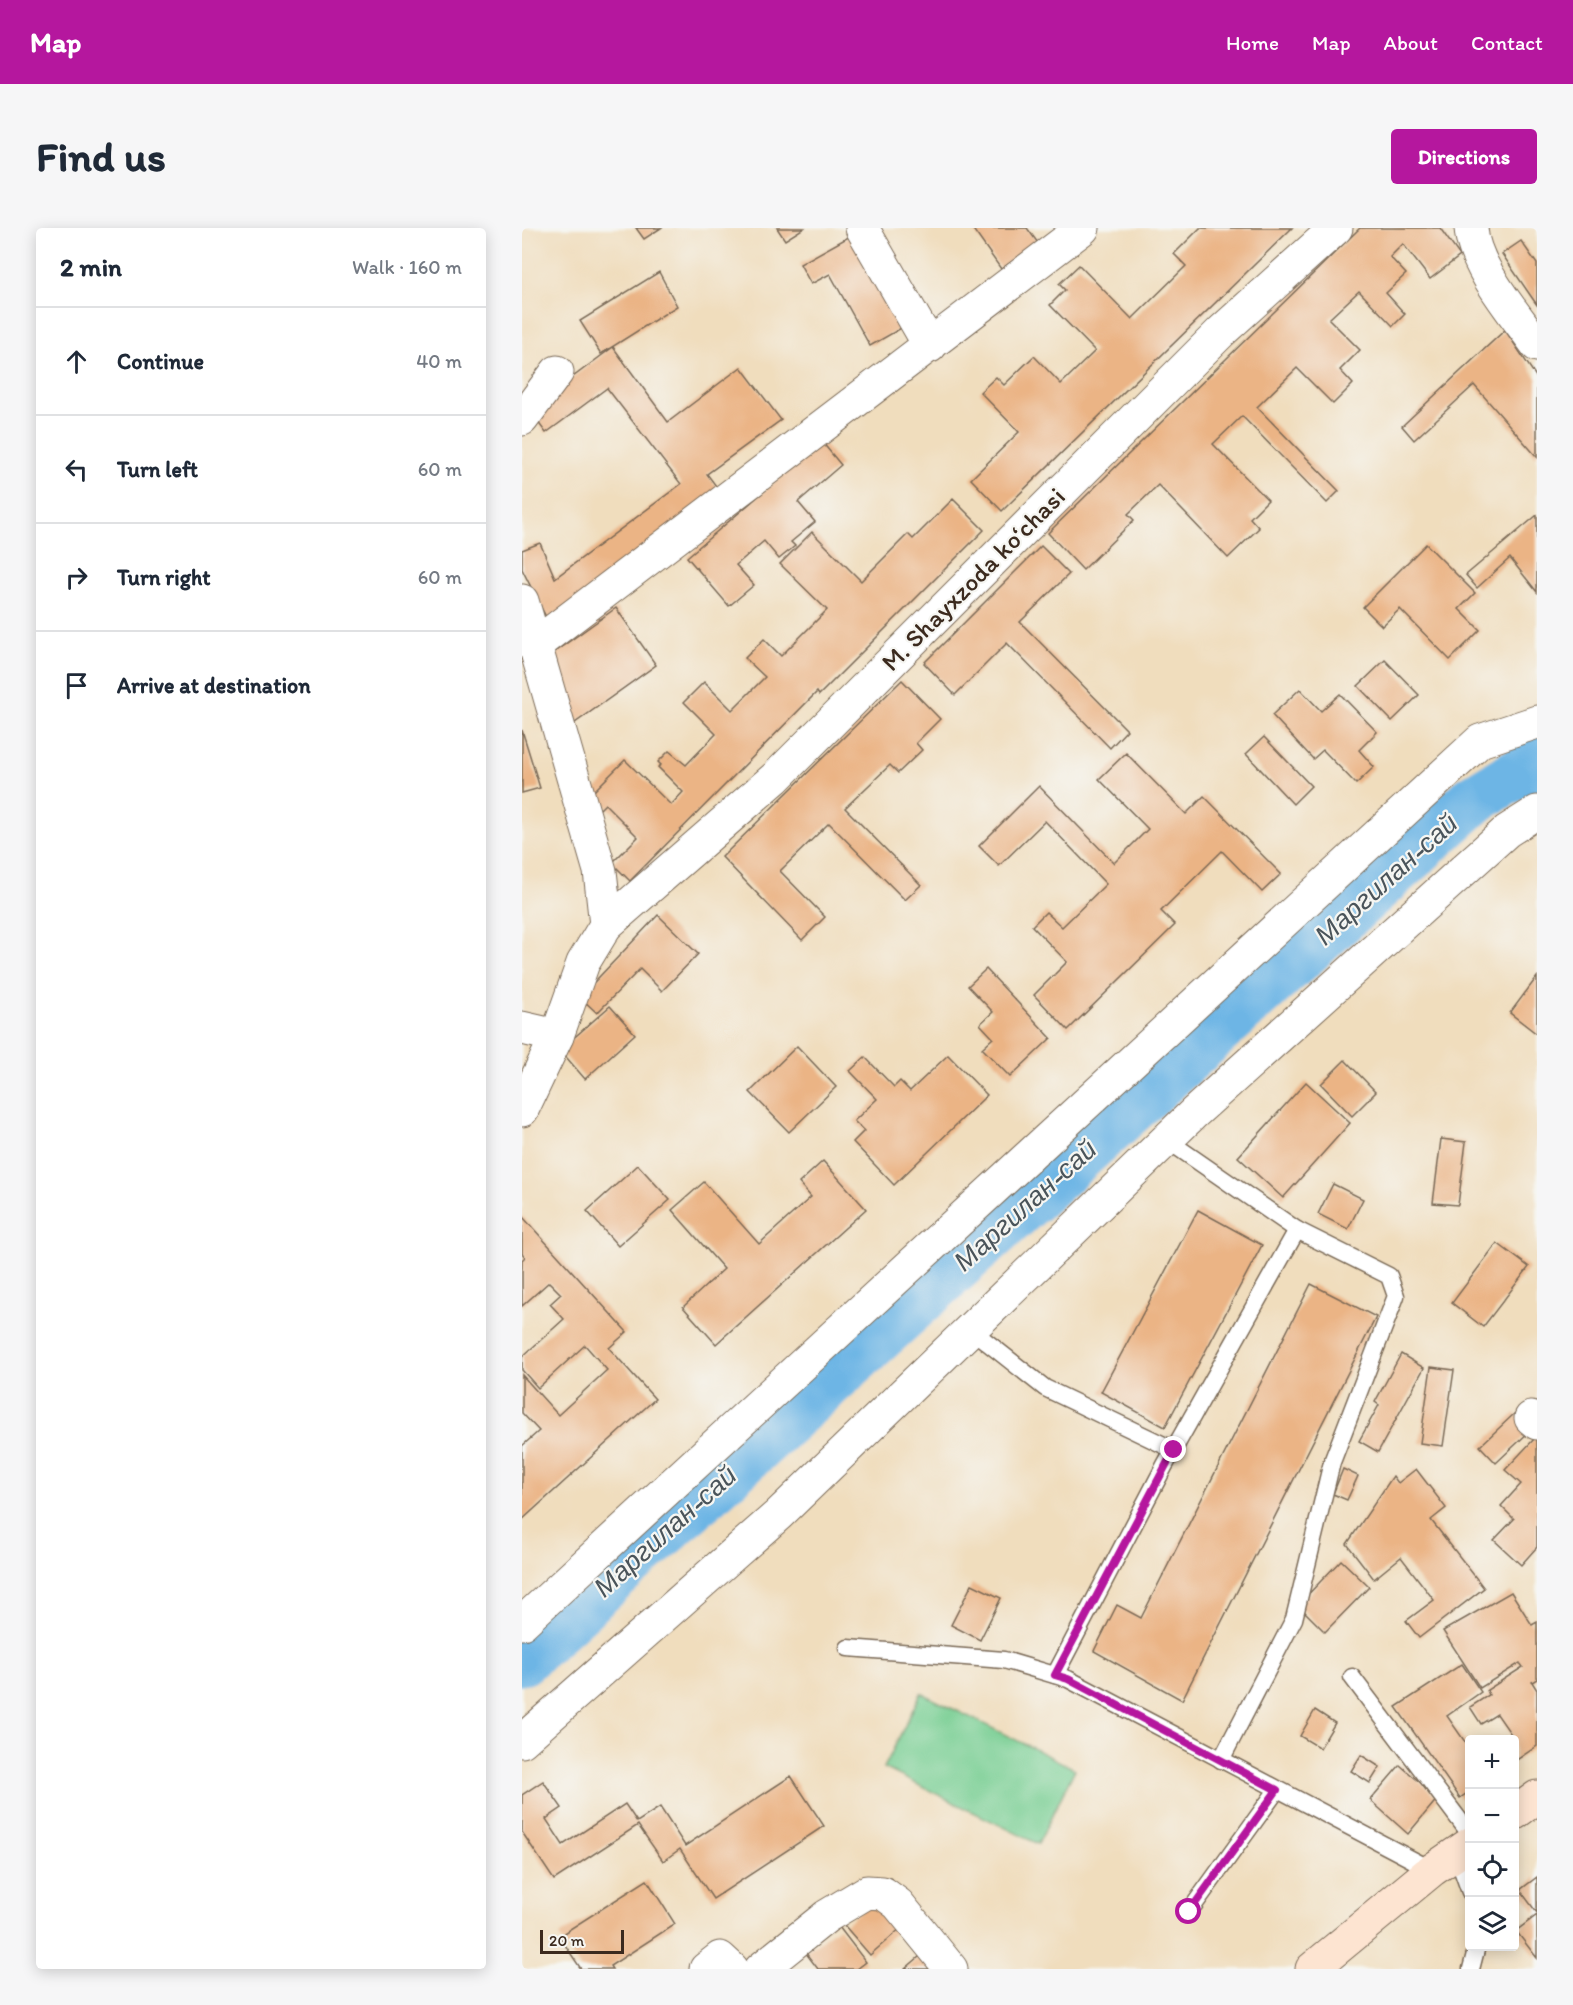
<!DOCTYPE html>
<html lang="en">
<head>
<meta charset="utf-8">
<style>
	:root { --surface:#fff; --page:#f6f6f7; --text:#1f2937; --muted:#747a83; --line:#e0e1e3; --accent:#b5179e }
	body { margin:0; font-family:Itim,sans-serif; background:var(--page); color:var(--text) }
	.controls { position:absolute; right:18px; bottom:18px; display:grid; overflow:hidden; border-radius:6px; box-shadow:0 3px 15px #0003 }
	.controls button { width:54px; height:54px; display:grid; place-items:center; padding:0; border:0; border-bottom:2px solid var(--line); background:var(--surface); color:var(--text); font:30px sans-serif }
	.scale { position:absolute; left:18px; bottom:15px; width:84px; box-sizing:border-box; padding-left:6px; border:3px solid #3b2a1e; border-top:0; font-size:16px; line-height:21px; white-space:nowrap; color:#3b2a1e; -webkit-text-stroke:4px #f6f6f2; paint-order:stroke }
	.stop { position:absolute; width:18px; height:18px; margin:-14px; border:4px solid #b5179e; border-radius:50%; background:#fff }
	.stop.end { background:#b5179e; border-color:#fff; box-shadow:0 2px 6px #0008 }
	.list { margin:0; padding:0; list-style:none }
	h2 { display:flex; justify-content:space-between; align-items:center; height:78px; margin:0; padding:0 24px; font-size:26px }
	h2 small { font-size:20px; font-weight:400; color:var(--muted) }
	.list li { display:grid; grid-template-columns:39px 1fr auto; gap:18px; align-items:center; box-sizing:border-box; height:108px; padding:0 24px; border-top:2px solid var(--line) }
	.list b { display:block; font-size:22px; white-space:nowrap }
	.list em { font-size:20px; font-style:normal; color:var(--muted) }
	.icon { flex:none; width:33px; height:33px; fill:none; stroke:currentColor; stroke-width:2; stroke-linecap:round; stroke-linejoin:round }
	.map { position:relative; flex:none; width:1015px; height:1741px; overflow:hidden; border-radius:6px }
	header { display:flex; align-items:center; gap:36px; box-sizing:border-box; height:84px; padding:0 30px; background:var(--accent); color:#fff }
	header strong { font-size:28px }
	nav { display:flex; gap:33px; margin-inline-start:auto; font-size:21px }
	.intro { display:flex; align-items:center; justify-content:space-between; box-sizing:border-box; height:144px; padding:0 36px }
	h1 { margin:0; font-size:42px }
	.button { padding:15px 27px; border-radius:6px; background:var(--accent); color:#fff; font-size:21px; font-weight:700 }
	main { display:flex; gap:36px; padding:0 36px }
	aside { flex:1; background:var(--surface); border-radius:6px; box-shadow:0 3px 15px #0003 }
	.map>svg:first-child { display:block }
</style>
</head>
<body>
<header>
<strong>Map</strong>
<nav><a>Home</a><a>Map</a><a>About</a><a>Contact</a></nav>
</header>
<div class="intro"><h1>Find us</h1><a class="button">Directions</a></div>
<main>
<aside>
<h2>2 min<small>Walk · 160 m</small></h2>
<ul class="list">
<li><svg class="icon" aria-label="ahead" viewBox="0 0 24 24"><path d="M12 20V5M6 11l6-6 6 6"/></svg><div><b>Continue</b></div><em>40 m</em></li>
<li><svg class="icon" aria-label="left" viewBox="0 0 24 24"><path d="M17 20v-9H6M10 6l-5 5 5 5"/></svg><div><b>Turn left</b></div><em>60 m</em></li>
<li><svg class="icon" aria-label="right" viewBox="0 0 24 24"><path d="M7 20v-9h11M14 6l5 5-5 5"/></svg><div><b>Turn right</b></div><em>60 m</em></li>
<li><svg class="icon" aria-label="arrive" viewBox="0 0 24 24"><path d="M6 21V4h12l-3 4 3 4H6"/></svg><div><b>Arrive at destination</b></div></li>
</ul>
</aside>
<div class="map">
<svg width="1015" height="1741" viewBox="0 0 1015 1741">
	<rect width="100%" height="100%" fill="#f6f6f2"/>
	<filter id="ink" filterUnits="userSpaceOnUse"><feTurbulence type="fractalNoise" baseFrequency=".0167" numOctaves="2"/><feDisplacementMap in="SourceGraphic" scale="12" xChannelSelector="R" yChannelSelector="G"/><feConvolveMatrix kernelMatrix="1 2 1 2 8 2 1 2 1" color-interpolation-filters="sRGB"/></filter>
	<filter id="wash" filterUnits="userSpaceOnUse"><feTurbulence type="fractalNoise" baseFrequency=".008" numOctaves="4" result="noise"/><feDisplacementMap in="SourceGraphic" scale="24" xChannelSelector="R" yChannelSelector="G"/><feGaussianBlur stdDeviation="1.35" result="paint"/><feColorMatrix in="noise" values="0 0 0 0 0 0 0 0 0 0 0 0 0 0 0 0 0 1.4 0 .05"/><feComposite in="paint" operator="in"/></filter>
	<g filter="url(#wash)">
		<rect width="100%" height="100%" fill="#f0ddbd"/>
		<path fill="#77ce92" stroke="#597c58" stroke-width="1.5" d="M399,1465L553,1541L516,1616L362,1540Z"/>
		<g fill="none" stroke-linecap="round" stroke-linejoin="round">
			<path stroke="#6db5e5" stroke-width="51" d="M0,1432L951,572L1015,533"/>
		</g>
		<g id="blocks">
			<g fill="#ebb485">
				<path d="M114,0H139L122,11Z"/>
				<path d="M255,0H282L263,12Z"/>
				<path d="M450,0H505L516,15L479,41Z"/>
				<path d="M678,0H770L480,283L449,251L497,204L458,164L474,149L482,157L512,128L539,156L573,123L528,77L543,62L537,56L557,37L610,91L664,38L652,26Z"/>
				<path d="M838,0H918L938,28L908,51L881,16L868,29L884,46L864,65L883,86L871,98L837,63L807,91L838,122L818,142L831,156L811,176L775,140L735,179L817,263L805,275L720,188L691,216L746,272L728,290L737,300L706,330L636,257L606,286L612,292L561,342L526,305Z"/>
				<path d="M332,6L383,98L348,118L308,46L289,56L278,36Z"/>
				<path d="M999,13L1015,36V77L980,26Z"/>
				<path d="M137,44L155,78L79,126L58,93Z"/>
				<path d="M983,102L1015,150V229L952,157L892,212L880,198Z"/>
				<path d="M91,119L146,194L219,139L259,192L185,246L200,266L27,395L0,341V322L18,315L33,350L159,256L85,160L24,205L7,182Z"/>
				<path d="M300,214L319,237L276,274L293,294L269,314L273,318L257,331L242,313L214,337L232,357L207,378L165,329Z"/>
				<path d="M431,271L462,302L297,467L295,464L108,653L90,635L116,609L83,576L75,584L63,572L103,532L149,577L161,564L136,539L139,537L136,534L147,523L164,537L194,506L162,474L182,454L210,482L243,449L223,430L242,411L259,428L305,382L258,336L290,304L339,353L386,306L391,311Z"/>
				<path d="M1015,287V364L988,330L955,360L944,347Z"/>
				<path d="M904,316L953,365L937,381L958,402L928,432L878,381L860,398L841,379Z"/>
				<path d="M519,318L547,346L498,394L605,502L588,520L485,415L433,467L402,435Z"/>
				<path d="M94,380L134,437L43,502L20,433Z"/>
				<path d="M863,432L897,467L870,493L836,458Z"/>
				<path d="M380,452L418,491L394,515L400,522L376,545L368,537L323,580L399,657L383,672L307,595L258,643L303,689L280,712L200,629Z"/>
				<path d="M778,461L799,483L818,466L855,504L837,522L852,539L834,556L801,522L791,531L750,487Z"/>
				<path d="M0,502L18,560L0,565Z"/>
				<path d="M742,509L789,558L771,576L724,526Z"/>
				<path d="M604,525L664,586L682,568L759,646L740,664L700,623L639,683L653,697L546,802L512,767L545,734L510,698L524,684L540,699L584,656L523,593L477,638L457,618L517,558L592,635L626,601L577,551Z"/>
				<path d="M136,687L176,726L140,763L118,741L75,785L58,769Z"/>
				<path d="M464,741L529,810L488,849L460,820L471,810L458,796L471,784L446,758Z"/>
				<path d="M1015,749V806L988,785Z"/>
				<path d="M88,778L113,806L63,851L38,822Z"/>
				<path d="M275,818L314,859L267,904L228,864Z"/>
				<path d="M426,827L465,867L372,957L331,914L342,903L332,893L355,871L328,843L343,829L372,859L378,853L388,863Z"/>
				<path d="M823,832L854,864L830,888L799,856Z"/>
				<path d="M784,854L828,895L761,970L716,929Z"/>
				<path d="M919,911L944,914L936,977L911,975Z"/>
				<path d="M301,933L344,981L194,1116L161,1079L202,1041L150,982L182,954L237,1016L289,969L277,955Z"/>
				<path d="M116,937L148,972L96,1018L65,983Z"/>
				<path d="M811,956L841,971L826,1001L796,986Z"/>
				<path d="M676,982L740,1017L643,1199L579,1164Z"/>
				<path d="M0,988L105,1104L87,1120L133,1171L0,1292V1218L17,1203L0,1185V1147L36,1187L85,1142L63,1117L16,1160L0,1142V1129L42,1091L28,1076L39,1066L27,1054L0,1078V1032L3,1029L0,1025Z"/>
				<path d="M975,1015L1007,1039L961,1099L930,1075Z"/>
				<path d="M789,1056L854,1089L660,1472L572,1423L595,1377L619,1390Z"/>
				<path d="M879,1126L902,1140L856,1224L837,1213L857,1177L853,1174Z"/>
				<path d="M909,1139L932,1142L921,1218L898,1215Z"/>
				<path d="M993,1185L1009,1202L974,1235L958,1218Z"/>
				<path d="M1015,1208V1319L999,1337L972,1312L992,1291L979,1278L999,1256L983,1242Z"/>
				<path d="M821,1241L836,1248L825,1272L811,1266Z"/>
				<path d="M894,1241L924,1280L909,1292L962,1360L897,1410L884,1393L912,1372L879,1329L852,1351L825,1316L871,1248L876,1255Z"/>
				<path d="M819,1332L847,1359L803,1404L776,1377Z"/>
				<path d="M450,1356L479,1370L458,1412L429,1397Z"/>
				<path d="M989,1364L1010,1397L1015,1394V1451L1010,1454L1015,1462V1518L993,1533V1512L975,1486L959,1496L948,1479L967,1467L965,1462L1001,1439L998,1435L958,1460L921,1403Z"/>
				<path d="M940,1436L959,1464L925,1488L948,1521V1563L938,1570L874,1479Z"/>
				<path d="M793,1482L813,1495L798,1520L778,1508Z"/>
				<path d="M839,1527L858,1539L848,1555L829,1543Z"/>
				<path d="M878,1537L916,1570L886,1606L848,1572Z"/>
				<path d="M269,1548L302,1598L191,1671L158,1621L141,1633L116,1597L32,1652L0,1604V1567L21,1553L40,1580L24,1591L41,1617L103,1576L115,1594L138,1579L163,1618Z"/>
				<path d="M1015,1649V1685L998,1662Z"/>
				<path d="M125,1652L153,1696L88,1738L90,1741H59L37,1708Z"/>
				<path d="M355,1669L380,1699L348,1727L322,1697Z"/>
				<path d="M1015,1687V1730L994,1703Z"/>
				<path d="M317,1699L344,1734L335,1741H296L283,1724Z"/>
				<path d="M404,1723L419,1741H383Z"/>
			</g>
		</g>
	</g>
	<g filter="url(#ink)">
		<use href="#blocks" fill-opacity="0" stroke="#7a6956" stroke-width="1.5"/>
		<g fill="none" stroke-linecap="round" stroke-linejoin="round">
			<g stroke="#7a6956" stroke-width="19">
				<g id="lane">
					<path d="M645,912L775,1002L867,1048L874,1068L810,1234L772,1391L699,1532"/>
					<path d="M447,1100L523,1160L652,1222"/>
					<path d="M326,1420L482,1432L546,1451L910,1642"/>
					<path d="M533,1447L643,1237L775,1002"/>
					<path d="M830,1449L948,1606"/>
					<path d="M934,1625L948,1664"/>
					<path d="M667,1684L755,1562"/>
					<path d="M949,1741L955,1718"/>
				</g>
			</g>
			<g stroke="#7a6956" stroke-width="35">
				<g id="street">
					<path d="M340,0L408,118"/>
					<path d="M949,0C951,38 993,86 1015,117"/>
					<path d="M0,191L35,144"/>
					<path d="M0,373L13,417"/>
					<path d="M84,697L253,550L700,103L814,0"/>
					<path d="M0,800L35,808"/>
					<path d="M0,882L35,808L61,735L84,697L78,643L13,417L561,0"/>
					<path d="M1009,1190L1015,1195"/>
					<path d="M0,1395L958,513L1015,494"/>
					<path d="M0,1513L256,1287L672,885L985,603L1015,584"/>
					<path d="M184,1741L198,1730L210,1741"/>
					<path d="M239,1741L305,1688L345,1664L361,1665L376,1676L429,1741"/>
				</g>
			</g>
			<g stroke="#7a6956" stroke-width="35">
				<g id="secondary">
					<path d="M993,1585L1015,1569"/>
					<path d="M790,1741L910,1642L948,1616"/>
				</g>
			</g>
			<use href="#lane" stroke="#fff" stroke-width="16"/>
			<use href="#street" stroke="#fff" stroke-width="33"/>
			<use href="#secondary" stroke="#fde4d1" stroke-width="33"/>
		</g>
	</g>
	<g fill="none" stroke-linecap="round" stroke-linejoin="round" filter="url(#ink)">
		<path stroke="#b5179e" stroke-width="8" d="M652,1222L533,1447L546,1451L755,1562L667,1684"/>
	</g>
	<g text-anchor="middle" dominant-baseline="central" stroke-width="4.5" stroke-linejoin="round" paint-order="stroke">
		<g font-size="26" fill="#3b2a1e" stroke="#f6f6f2">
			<text transform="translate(451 351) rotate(-45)">M. Shayxzoda koʻchasi</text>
		</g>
		<g font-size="27" font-style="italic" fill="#4a545a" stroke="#f6f6f2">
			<text transform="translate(864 651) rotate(-42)">Маргилан-сай</text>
			<text transform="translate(503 977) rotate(-42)">Маргилан-сай</text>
			<text transform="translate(143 1303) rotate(-42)">Маргилан-сай</text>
		</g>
	</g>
</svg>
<div class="controls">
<button>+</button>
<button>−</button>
<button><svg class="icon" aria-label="locate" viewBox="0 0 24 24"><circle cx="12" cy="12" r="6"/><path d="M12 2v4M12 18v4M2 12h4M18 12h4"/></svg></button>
<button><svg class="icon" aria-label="layers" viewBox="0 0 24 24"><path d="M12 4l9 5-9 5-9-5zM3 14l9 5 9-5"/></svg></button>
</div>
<div class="scale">20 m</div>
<div class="stop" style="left:667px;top:1684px"></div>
<div class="stop end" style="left:652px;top:1222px"></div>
</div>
</main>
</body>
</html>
